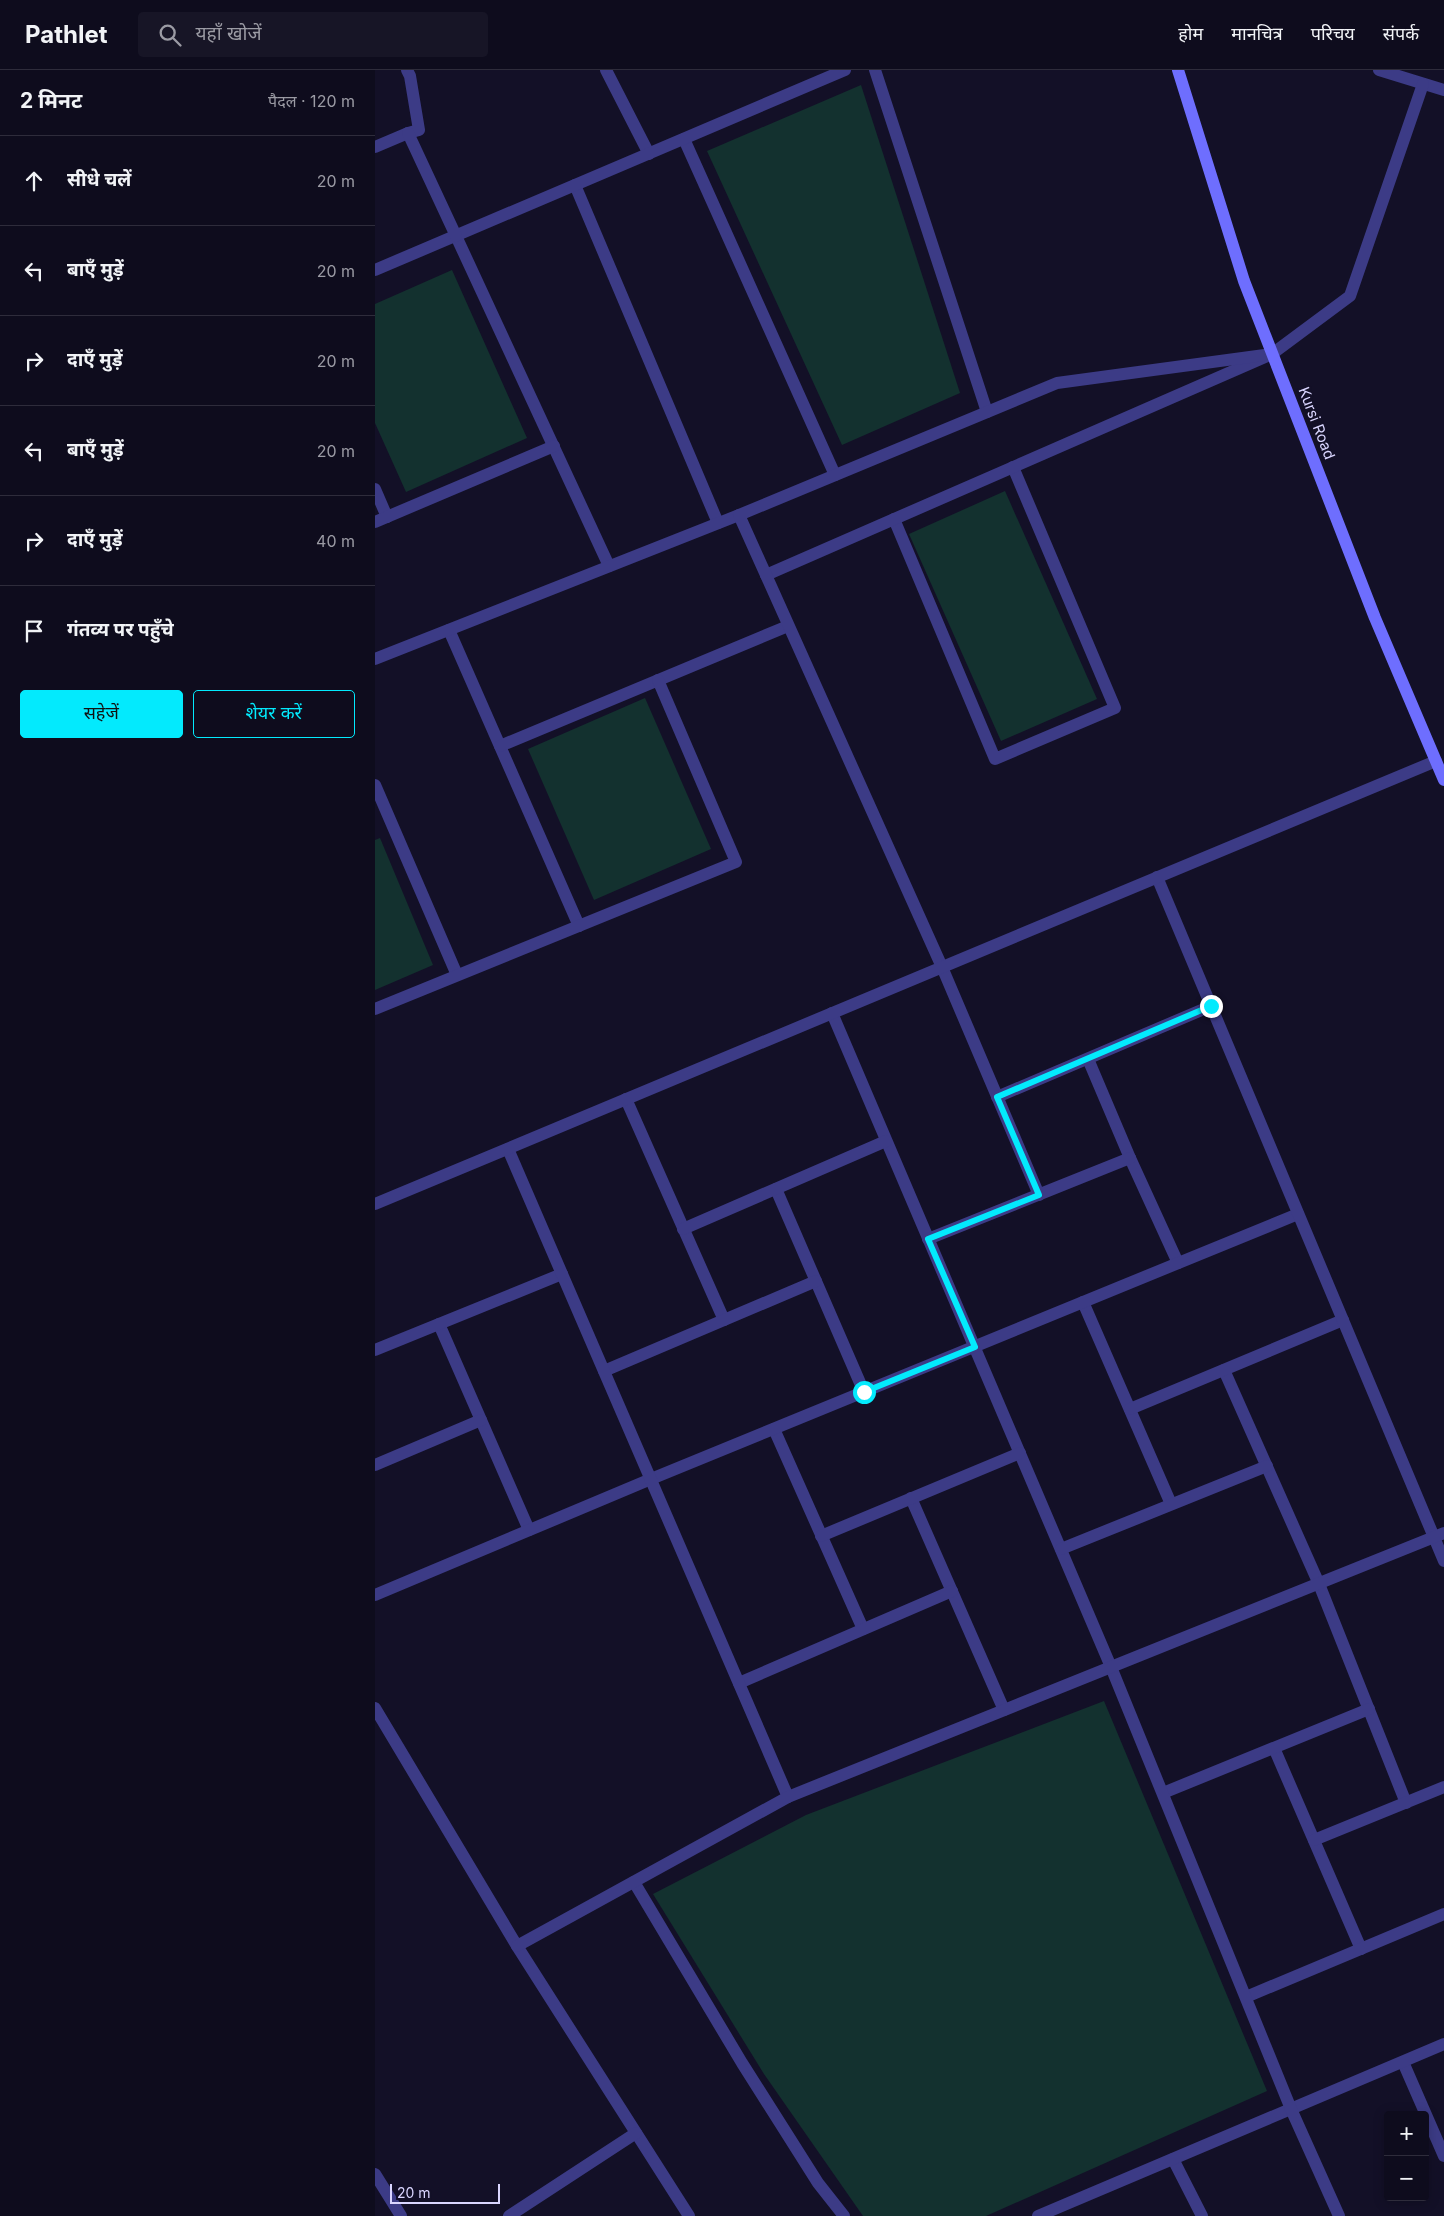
<!DOCTYPE html>
<html lang="hi">
<head>
<meta charset="utf-8">
<style>
	:root { --surface:#0e0c1d; --page:#171526; --text:#f1f3f6; --muted:#9b9ba4; --line:#2e2c3b; --accent:#03eafd }
	body { margin:0; font-family:Inter,"Noto Sans Devanagari",sans-serif; background:var(--page); color:var(--text) }
	.controls { position:absolute; right:15px; bottom:15px; display:grid; overflow:hidden; border-radius:5px; box-shadow:0 2px 12px #0003 }
	.controls button { width:45px; height:45px; display:grid; place-items:center; padding:0; border:0; border-bottom:1px solid var(--line); background:var(--surface); color:var(--text); font:25px sans-serif }
	.scale { position:absolute; left:15px; bottom:12px; width:110px; box-sizing:border-box; padding-left:5px; border:2px solid #dad6ff; border-top:0; font-size:14px; line-height:18px; white-space:nowrap; color:#dad6ff; -webkit-text-stroke:4px #131027; paint-order:stroke }
	.stop { position:absolute; width:15px; height:15px; margin:-11px; border:4px solid #03eafd; border-radius:50%; background:#fff }
	.stop.end { background:#03eafd; border-color:#fff; box-shadow:0 1px 5px #0008 }
	.list { margin:0; padding:0; list-style:none }
	h2 { display:flex; justify-content:space-between; align-items:center; height:65px; margin:0; padding:0 20px; font-size:21px }
	h2 small { font-size:16px; font-weight:400; color:var(--muted) }
	.list li { display:grid; grid-template-columns:32px 1fr auto; gap:15px; align-items:center; box-sizing:border-box; height:90px; padding:0 20px; border-top:1px solid var(--line) }
	.list b { display:block; font-size:19px; white-space:nowrap }
	.list em { font-size:16px; font-style:normal; color:var(--muted) }
	.actions { display:flex; gap:10px; padding:15px 20px }
	.actions a { flex:1; padding:11px 0; border:1px solid var(--accent); border-radius:5px; text-align:center; font-size:18px; color:var(--accent) }
	.actions .main { background:var(--accent); color:#111 }
	.icon { flex:none; width:28px; height:28px; fill:none; stroke:currentColor; stroke-width:2; stroke-linecap:round; stroke-linejoin:round }
	.map { position:relative; flex:none; width:1069px; height:2146px; overflow:hidden }
	header { display:flex; align-items:center; gap:30px; box-sizing:border-box; height:70px; padding:0 25px; background:var(--surface); border-bottom:1px solid var(--line) }
	header strong { font-size:24px }
	nav { display:flex; gap:28px; margin-inline-start:auto; font-size:18px }
	.search { width:350px; height:45px; background:var(--page); display:flex; align-items:center; gap:12px; box-sizing:border-box; padding:0 18px; border-radius:5px; color:var(--muted); font-size:19px }
	main { display:flex }
	aside { flex:1; background:var(--surface) }
	.map>svg:first-child { display:block }
</style>
</head>
<body>
<header>
<strong>Pathlet</strong>
<div class="search"><svg class="icon" aria-label="search" viewBox="0 0 24 24"><circle cx="10" cy="10" r="6"/><path d="M15 15l6 6"/></svg>यहाँ खोजें</div>
<nav><a>होम</a><a>मानचित्र</a><a>परिचय</a><a>संपर्क</a></nav>
</header>
<main>
<aside>
<h2>2 मिनट<small>पैदल · 120 m</small></h2>
<ul class="list">
<li><svg class="icon" aria-label="ahead" viewBox="0 0 24 24"><path d="M12 20V5M6 11l6-6 6 6"/></svg><div><b>सीधे चलें</b></div><em>20 m</em></li>
<li><svg class="icon" aria-label="left" viewBox="0 0 24 24"><path d="M17 20v-9H6M10 6l-5 5 5 5"/></svg><div><b>बाएँ मुड़ें</b></div><em>20 m</em></li>
<li><svg class="icon" aria-label="right" viewBox="0 0 24 24"><path d="M7 20v-9h11M14 6l5 5-5 5"/></svg><div><b>दाएँ मुड़ें</b></div><em>20 m</em></li>
<li><svg class="icon" aria-label="left" viewBox="0 0 24 24"><path d="M17 20v-9H6M10 6l-5 5 5 5"/></svg><div><b>बाएँ मुड़ें</b></div><em>20 m</em></li>
<li><svg class="icon" aria-label="right" viewBox="0 0 24 24"><path d="M7 20v-9h11M14 6l5 5-5 5"/></svg><div><b>दाएँ मुड़ें</b></div><em>40 m</em></li>
<li><svg class="icon" aria-label="arrive" viewBox="0 0 24 24"><path d="M6 21V4h12l-3 4 3 4H6"/></svg><div><b>गंतव्य पर पहुँचे</b></div></li>
</ul>
<div class="actions"><a class="main">सहेजें</a><a>शेयर करें</a></div>
</aside>
<div class="map">
<svg width="1069" height="2146" viewBox="0 0 1069 2146">
	<rect width="100%" height="100%" fill="#131027"/>
	<g fill="#13312f">
		<path d="M486,15L585,323L467,375L332,81Z"/>
		<path d="M77,200L152,368L31,422L0,353V234Z"/>
		<path d="M630,421L722,629L626,671L534,464Z"/>
		<path d="M270,628L336,779L219,830L153,679Z"/>
		<path d="M5,768L58,895L0,920V770Z"/>
		<path d="M729,1631L892,2021L611,2146H488L389,2004L278,1824L431,1745Z"/>
	</g>
	<g fill="none" stroke-linecap="round" stroke-linejoin="round">
		<g stroke="#3c3b86" stroke-width="12">
			<path d="M231,0L274,84"/>
			<path d="M309,69L460,405"/>
			<path d="M0,77L33,63L44,60L35,6L32,0"/>
			<path d="M200,115L343,453"/>
			<path d="M81,166L234,496"/>
			<path d="M0,200L470,0"/>
			<path d="M0,419L12,447"/>
			<path d="M519,449L620,689L740,638L638,397"/>
			<path d="M0,452L179,376"/>
			<path d="M74,560L204,856"/>
			<path d="M0,589L364,445"/>
			<path d="M125,676L413,556"/>
			<path d="M0,715L82,905"/>
			<path d="M567,897L664,1125"/>
			<path d="M0,939L361,792L283,610"/>
			<path d="M457,943L736,1597"/>
			<path d="M713,989L755,1088L803,1193"/>
			<path d="M622,1027L836,936"/>
			<path d="M251,1029L349,1250"/>
			<path d="M401,1119L489,1322"/>
			<path d="M308,1159L511,1071"/>
			<path d="M553,1169L755,1088"/>
			<path d="M708,1232L796,1434"/>
			<path d="M64,1254L154,1460"/>
			<path d="M0,1280L187,1204"/>
			<path d="M849,1300L944,1514L1031,1733"/>
			<path d="M229,1301L441,1211"/>
			<path d="M755,1339L968,1250"/>
			<path d="M399,1359L488,1559"/>
			<path d="M0,1395L106,1350"/>
			<path d="M536,1428L629,1640"/>
			<path d="M446,1466L645,1383"/>
			<path d="M686,1479L892,1396"/>
			<path d="M0,1525L276,1409L923,1144"/>
			<path d="M364,1613L577,1521"/>
			<path d="M899,1678L986,1879"/>
			<path d="M788,1723L994,1639"/>
			<path d="M939,1770L1069,1717"/>
			<path d="M259,1812L367,1993L443,2113L469,2146"/>
			<path d="M871,1927L1069,1844"/>
			<path d="M1028,1992L1069,2086"/>
			<path d="M798,2089L827,2146"/>
			<path d="M663,2146L1069,1974"/>
		</g>
		<g stroke="#3c3b86" stroke-width="12">
			<path d="M500,0L612,342"/>
			<path d="M1004,0L1069,20"/>
			<path d="M33,63L81,166"/>
			<path d="M391,505L897,284L975,226L1048,14"/>
			<path d="M782,807L1069,1491"/>
			<path d="M567,897L364,445L682,313L897,284"/>
			<path d="M133,1079L413,1727"/>
			<path d="M736,1597L916,2039L964,2146"/>
			<path d="M0,1638L142,1876L314,2146"/>
			<path d="M142,1876L413,1727L1069,1463"/>
			<path d="M134,2146L261,2063"/>
		</g>
		<g stroke="#3c3b86" stroke-width="12">
			<path d="M0,1134L1061,691"/>
			<path d="M0,2104L26,2146"/>
		</g>
		<path stroke="#6e6efe" stroke-width="12" d="M803,0L869,211L1000,548L1069,710"/>
	</g>
	<g fill="none" stroke-linecap="round" stroke-linejoin="round">
		<path stroke="#03eafd" stroke-width="6" d="M489,1322L600,1277L553,1169L664,1125L622,1027L836,936"/>
	</g>
	<g text-anchor="middle" dominant-baseline="central" stroke-width="4" stroke-linejoin="round" paint-order="stroke">
		<g font-size="15" fill="#dad6ff" stroke="#131027">
			<text transform="translate(942 353) rotate(69)">Kursi Road</text>
		</g>
	</g>
</svg>
<div class="controls">
<button>+</button>
<button>−</button>
</div>
<div class="scale">20 m</div>
<div class="stop" style="left:489px;top:1322px"></div>
<div class="stop end" style="left:836px;top:936px"></div>
</div>
</main>
</body>
</html>
